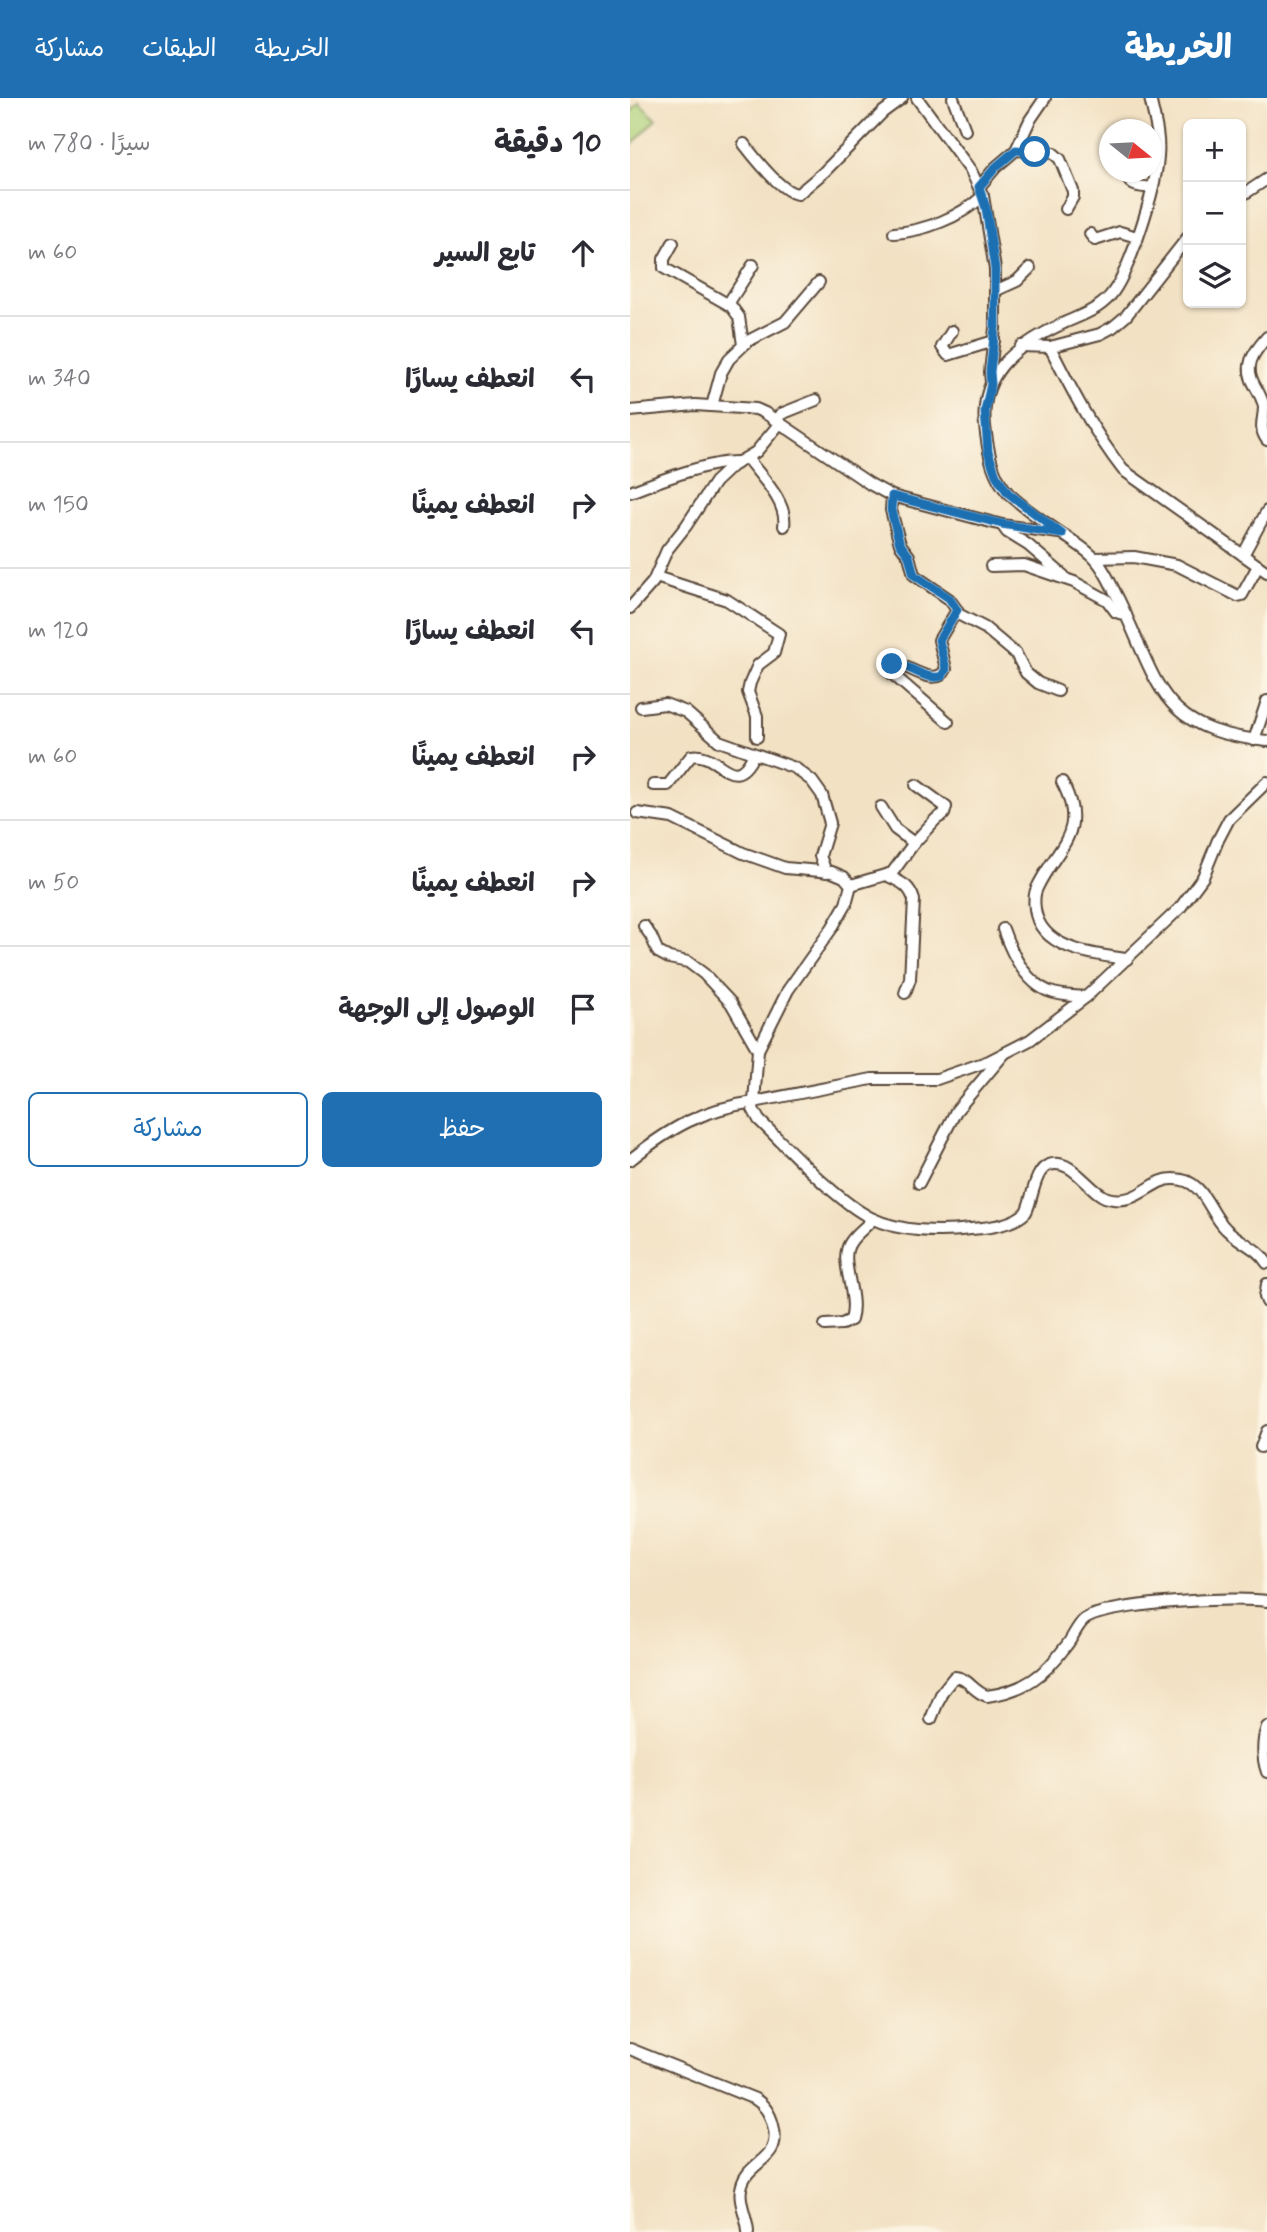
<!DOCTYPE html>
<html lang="ar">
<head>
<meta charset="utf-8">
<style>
	:root { --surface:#fff; --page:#f2f2f3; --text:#2b2b33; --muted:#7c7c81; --line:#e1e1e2; --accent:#1f6fb2 }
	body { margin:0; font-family:Mynerve,"Playpen Sans Arabic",sans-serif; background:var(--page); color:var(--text); direction:rtl }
	.controls { position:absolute; right:21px; top:21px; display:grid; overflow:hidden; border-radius:10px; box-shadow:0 2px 5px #0004 }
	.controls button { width:63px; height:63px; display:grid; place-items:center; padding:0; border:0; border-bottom:2px solid var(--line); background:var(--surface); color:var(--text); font:35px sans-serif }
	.compass { position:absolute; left:469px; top:21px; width:63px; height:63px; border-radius:50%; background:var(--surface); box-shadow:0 2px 5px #0004; rotate:108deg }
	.stop { position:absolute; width:21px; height:21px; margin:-16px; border:5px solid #1f6fb2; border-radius:50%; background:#fff }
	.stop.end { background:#1f6fb2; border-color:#fff; box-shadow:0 2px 7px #0008 }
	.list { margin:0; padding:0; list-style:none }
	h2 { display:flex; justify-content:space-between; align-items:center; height:91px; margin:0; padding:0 28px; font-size:30px }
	h2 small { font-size:23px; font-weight:400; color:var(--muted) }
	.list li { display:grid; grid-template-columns:46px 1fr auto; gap:21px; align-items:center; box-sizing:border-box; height:126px; padding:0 28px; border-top:2px solid var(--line) }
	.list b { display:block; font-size:26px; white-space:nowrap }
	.list em { font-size:23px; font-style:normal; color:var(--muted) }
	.actions { display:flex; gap:14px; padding:21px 28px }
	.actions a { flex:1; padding:16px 0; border:2px solid var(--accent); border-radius:10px; text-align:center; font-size:24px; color:var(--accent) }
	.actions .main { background:var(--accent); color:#fff }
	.icon { flex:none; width:38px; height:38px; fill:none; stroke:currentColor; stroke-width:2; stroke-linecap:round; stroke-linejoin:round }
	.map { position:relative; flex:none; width:637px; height:2134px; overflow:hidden; direction:ltr }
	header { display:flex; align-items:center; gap:42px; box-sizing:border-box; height:98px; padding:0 35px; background:var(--accent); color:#fff }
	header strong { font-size:33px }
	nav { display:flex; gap:38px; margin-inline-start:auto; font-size:24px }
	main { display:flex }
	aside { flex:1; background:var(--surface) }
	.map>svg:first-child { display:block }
</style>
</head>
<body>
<header>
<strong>الخريطة</strong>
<nav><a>الخريطة</a><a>الطبقات</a><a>مشاركة</a></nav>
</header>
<main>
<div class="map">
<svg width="637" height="2134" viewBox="0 0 637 2134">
	<rect width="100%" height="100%" fill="#fcf5e5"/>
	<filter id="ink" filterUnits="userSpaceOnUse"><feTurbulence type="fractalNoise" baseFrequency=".0143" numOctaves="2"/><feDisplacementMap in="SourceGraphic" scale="14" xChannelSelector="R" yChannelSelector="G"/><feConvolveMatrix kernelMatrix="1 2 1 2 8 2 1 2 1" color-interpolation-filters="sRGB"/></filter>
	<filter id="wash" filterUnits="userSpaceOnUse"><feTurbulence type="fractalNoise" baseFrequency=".00686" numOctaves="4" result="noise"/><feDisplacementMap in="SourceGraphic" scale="28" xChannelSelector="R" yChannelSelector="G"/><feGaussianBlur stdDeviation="1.57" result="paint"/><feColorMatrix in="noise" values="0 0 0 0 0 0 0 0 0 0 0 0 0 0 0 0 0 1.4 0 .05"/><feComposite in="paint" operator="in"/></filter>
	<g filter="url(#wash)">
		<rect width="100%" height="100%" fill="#f2e1c3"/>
		<path fill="#afd27b" stroke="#757e4c" stroke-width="2" d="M9,5L26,21L0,49V15Z"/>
	</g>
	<g filter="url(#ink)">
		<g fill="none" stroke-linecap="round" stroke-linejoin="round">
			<g stroke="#564537" stroke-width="14">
				<g id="minor">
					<path d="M287,0L341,73L353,98L365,171V230L360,274L361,284"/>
					<path d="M323,0L335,32"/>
					<path d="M520,0C524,19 530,38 528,58C526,90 500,174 480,198C468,212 450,218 434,225C385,248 346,276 356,336C359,358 363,378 378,395C395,411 414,424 434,437C445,445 458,452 467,463C476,474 481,487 488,500C530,586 527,632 637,643"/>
					<path d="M114,46C124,59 152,95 168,96L194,74L253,14L272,0"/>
					<path d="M386,52L423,55L430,61L443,93V99L436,111"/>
					<path d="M496,74C498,89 508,88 522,90"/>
					<path d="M349,89L366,69L386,52L400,22L415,0"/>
					<path d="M611,98L637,81"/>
					<path d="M264,135C295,133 330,119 353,98"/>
					<path d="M460,136L465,142L490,134L507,139"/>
					<path d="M43,145L34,161V170L101,208L109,219L113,247"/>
					<path d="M365,193L387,183L400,170"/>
					<path d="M98,206L123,167"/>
					<path d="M322,233L312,249L318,257L364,243"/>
					<path d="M637,239C623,255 613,268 625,288C629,295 633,302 634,309C634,322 628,330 637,342"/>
					<path d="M391,248L420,249L470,236L483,229L496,218L558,139"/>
					<path d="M420,249C441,291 464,335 493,372L637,474"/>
					<path d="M82,308L91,275L99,261L118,243L155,224L189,184"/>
					<path d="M0,313L65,307L126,311L135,315L240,386L262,398L372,427L429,435"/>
					<path d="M145,322L151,316L186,302"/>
					<path d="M117,360C130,378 158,404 154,428"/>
					<path d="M0,394C29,383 79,363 109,364"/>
					<path d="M262,398L261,412L268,439L270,446L279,458L284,477L319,501L327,512L309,542L316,571C307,590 280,569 266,565L261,567L260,574L318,624"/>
					<path d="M372,427L377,434L398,447L434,478"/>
					<path d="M613,457L637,413"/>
					<path d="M465,460L504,459L547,467L608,498L612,497L628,468"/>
					<path d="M361,468L394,467L444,484L477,502L486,514L496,517"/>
					<path d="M26,479L97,502L149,536L144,555L128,567L120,585L118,594L127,618V639"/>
					<path d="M0,510L23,484L37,452L56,428L85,384L102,368L126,354L150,325"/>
					<path d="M326,515L355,530L386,556L396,575L408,585L428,593"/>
					<path d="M11,609L35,606L56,614L89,643L165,670L182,683L192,697L200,725L190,758L196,774"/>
					<path d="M624,642L637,603"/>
					<path d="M432,684C459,735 427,748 407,790C404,796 404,804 405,811C410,852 466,857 497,861"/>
					<path d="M637,684L599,721L588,742L573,779L550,810L456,899L400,942L359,963L307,981H242L124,1004L123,1011L129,1022C159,1051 205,1102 241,1120C270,1134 310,1135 341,1131C358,1130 384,1127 396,1114C403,1101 404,1072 419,1067C443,1059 459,1095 478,1100C509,1108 521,1080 544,1081C575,1081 578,1114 596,1131C609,1144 627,1149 637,1165"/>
					<path d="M23,687H38L61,658C89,652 103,700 124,656"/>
					<path d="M251,709L265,731L284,745"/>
					<path d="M256,777C270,784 279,786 284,802L280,881L275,895"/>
					<path d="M221,787L262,775L284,745L306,721L314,716L316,709L286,687"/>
					<path d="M14,828L21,838L28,854L39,860L58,864L74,876L101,905L128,952"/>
					<path d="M373,831C381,854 394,883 418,893C429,898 444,898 456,899"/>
					<path d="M0,1062C40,1030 73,1011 124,1004L128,952L158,892L202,830L216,806L221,787L214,779L202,774L155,770L113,755L42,720L7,715"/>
					<path d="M289,1085L326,1013L374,956"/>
					<path d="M637,1186L635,1199L637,1204"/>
					<path d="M195,1227L212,1226L221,1222C229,1196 208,1163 220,1145C225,1136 236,1129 243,1121"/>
					<path d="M631,1349L637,1333"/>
					<path d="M301,1621L312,1594L324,1579C338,1579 343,1594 357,1598C394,1593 415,1577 436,1548C443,1540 447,1527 455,1521C478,1505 607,1498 637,1503"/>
					<path d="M637,1629C632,1643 632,1660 637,1674"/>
					<path d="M0,1951L125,2001C135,2007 140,2015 143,2027C153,2064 116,2061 111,2091C108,2105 118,2120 118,2134"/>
				</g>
			</g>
			<use href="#minor" stroke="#fff" stroke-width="10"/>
		</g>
	</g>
	<g fill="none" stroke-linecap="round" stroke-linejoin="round" filter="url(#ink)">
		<path stroke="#1f6fb2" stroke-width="9" d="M262,566C279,565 295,584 312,578L316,571L309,542L327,512L319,500L284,477L279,458L270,446L268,439L261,412L262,398L372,426L432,436L378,395L366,377L358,354L355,313L361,286L360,274L365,230V171L356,110L349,89L366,69L386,52L405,54"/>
	</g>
</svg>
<div class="controls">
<button>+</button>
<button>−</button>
<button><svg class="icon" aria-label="layers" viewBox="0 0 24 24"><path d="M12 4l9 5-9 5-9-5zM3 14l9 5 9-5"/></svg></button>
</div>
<svg class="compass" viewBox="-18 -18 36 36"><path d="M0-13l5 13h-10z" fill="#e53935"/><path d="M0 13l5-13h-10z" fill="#7c7c81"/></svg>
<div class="stop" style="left:405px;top:54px"></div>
<div class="stop end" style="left:262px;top:566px"></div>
</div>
<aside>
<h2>10 دقيقة<small>سيرًا · 780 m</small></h2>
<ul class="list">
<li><svg class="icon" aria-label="ahead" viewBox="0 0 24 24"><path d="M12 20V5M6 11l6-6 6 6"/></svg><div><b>تابع السير</b></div><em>60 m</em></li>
<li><svg class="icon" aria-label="left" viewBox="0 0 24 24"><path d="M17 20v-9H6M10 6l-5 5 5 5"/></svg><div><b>انعطف يسارًا</b></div><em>340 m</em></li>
<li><svg class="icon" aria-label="right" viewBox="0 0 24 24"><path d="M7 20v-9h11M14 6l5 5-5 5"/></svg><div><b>انعطف يمينًا</b></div><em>150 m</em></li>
<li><svg class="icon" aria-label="left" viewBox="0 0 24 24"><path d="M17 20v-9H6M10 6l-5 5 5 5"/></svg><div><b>انعطف يسارًا</b></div><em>120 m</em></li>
<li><svg class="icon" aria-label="right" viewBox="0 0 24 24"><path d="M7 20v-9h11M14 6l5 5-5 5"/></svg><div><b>انعطف يمينًا</b></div><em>60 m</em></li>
<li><svg class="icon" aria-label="right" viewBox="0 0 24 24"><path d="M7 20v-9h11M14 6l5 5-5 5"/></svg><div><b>انعطف يمينًا</b></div><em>50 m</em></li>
<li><svg class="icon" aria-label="arrive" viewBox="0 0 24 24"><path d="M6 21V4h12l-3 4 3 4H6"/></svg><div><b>الوصول إلى الوجهة</b></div></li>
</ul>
<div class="actions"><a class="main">حفظ</a><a>مشاركة</a></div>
</aside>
</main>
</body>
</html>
